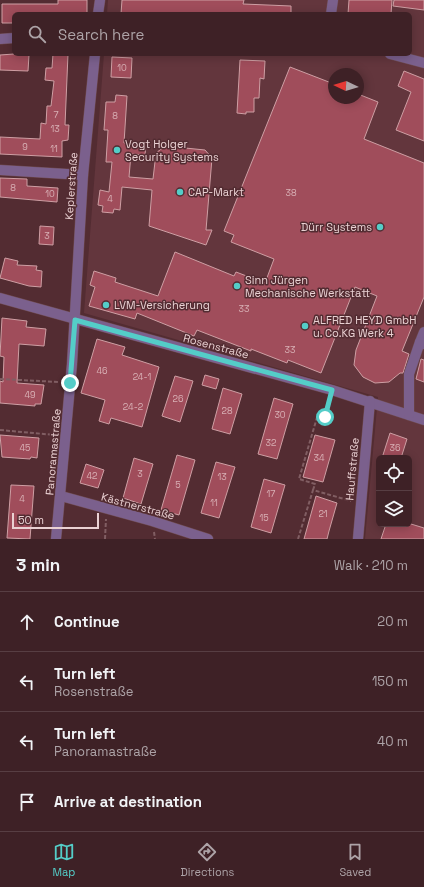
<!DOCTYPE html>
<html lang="en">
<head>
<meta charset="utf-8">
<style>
	:root { --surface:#3e2126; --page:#492e32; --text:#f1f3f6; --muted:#ada3a7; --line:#573e43; --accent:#54cdc8 }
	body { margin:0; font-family:"Space Grotesk",sans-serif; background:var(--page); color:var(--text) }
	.controls { position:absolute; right:12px; bottom:12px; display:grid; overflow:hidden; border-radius:6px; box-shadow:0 2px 10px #0003 }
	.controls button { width:36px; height:36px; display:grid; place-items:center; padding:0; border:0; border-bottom:1px solid var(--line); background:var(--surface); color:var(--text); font:20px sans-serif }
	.compass { position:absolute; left:328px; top:68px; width:36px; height:36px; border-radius:50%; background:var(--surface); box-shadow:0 2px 10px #0003; rotate:274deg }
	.scale { position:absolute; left:12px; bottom:10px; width:87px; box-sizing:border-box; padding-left:4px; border:2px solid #ead1d3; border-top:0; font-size:11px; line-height:14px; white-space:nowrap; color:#ead1d3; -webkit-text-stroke:3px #532c32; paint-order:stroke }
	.stop { position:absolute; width:12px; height:12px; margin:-9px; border:3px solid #54cdc8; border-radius:50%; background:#fff }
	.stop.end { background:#54cdc8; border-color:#fff; box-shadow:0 1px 4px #0008 }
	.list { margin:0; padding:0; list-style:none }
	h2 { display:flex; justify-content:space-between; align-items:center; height:52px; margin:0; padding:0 16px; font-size:17px }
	h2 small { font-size:13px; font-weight:400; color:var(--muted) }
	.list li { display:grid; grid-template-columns:26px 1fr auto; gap:12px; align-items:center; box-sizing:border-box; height:60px; padding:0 16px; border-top:1px solid var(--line) }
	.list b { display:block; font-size:15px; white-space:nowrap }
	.list p { margin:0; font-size:13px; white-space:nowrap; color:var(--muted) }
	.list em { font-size:13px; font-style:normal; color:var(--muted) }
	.icon { flex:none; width:22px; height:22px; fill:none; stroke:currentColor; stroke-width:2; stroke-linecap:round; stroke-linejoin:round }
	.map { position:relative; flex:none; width:424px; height:539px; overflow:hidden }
	.search { position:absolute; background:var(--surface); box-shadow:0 2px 10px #0003; left:12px; right:12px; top:12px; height:44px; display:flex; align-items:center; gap:10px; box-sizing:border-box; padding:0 14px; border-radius:6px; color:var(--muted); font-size:15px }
	.sheet { height:292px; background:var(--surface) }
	nav { display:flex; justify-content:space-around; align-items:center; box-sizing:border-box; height:56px; border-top:1px solid var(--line); background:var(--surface); font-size:11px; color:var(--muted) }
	nav a { display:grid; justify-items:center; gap:2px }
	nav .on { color:var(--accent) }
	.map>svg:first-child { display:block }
</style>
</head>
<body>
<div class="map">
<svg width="424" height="539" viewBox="0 0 424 539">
	<rect width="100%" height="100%" fill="#532c32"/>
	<path fill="#63363d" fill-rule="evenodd" d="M108,0H424V539H365L378,397L84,313L104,54H410V14H107ZM334,74H358V98H334ZM379,458H409V524H379Z"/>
	<g fill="#a04d5b" stroke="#ce9fa4">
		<path d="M58,0H87V14H14V23H2V4H58Z"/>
		<path d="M122,0H244L243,4L291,6V14H121Z"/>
		<path d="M349,0H392L391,14H348Z"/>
		<path d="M394,0H424V10L393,6Z"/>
		<path d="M14,54L29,55L28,71L0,70V55Z"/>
		<path d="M53,54H68L65,125H69L68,140L62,141V157L0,154V137L40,139L41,123L46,124L47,106H51L54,81L45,80L46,68H52Z"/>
		<path d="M112,57L132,58L131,78L111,77Z"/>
		<path d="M240,60L265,61L264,79L260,78L259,98H254V112H246V114L237,113Z"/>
		<path d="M290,67L334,84V98H358V94L378,102L364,139L424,163V297L402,351L409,354L403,373H400L389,382L375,383L363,377L354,365L356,350L377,296L355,287L321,373L288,360L287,363L251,349V351L197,330L194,336L137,313L135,319L89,306L95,287L90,285L94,271L116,278L115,282L158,296L175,252L234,276L236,272L265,283L274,259L231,242L234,235L224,231Z"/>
		<path d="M404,71L424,79V141L396,130L411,92L398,86Z"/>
		<path d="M116,95L127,96L124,143L146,144L145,155L131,154L129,177L153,179L156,153L165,146L205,150L212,158L206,230H212L206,245L149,226L152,190L122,187L120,210L114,209L113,213L102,212L103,206L98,205L100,190L109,192L112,162H106L108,130H104L106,102H115Z"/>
		<path d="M0,178L27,179V186L58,188L57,202L0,197Z"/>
		<path d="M40,226L54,227L53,245L39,244Z"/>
		<path d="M5,258L18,261L17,265L37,266L36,270L42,271L41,287L29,286L0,278Z"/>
		<path d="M2,318L27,321L26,327L46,329L44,346L19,344L17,383L44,385L41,404H35V406L0,403V381L3,382L4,357L0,356Z"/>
		<path d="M97,339L125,347L122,355L159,367L142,427L111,418L109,424L99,421L105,400L81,393Z"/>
		<path d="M421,359L424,360V382L416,379Z"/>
		<path d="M205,375L219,379L216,389L202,385Z"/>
		<path d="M175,376L193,381L180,422L162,416Z"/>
		<path d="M223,388L242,394L230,434L212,429Z"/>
		<path d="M274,398L293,404L277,459L258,454Z"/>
		<path d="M390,433L407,439L401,458H382Z"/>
		<path d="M0,435L39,438L37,458L31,457L30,459L2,457Z"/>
		<path d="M315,435L335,440L323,482L303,477Z"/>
		<path d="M177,455L195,460L179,515L161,510Z"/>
		<path d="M134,458L153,464L141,504L123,498Z"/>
		<path d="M216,462L235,467L219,518L201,513Z"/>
		<path d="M86,464L104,470L98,488L80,483Z"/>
		<path d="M264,479L285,485L271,533L251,527Z"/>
		<path d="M11,485L34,486L30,539L7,538Z"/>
		<path d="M316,496L337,503L329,531L327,539H304Z"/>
		<path d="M386,524H411L424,528V539H381Z"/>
	</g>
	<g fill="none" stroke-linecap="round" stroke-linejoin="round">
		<g stroke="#6e4a4f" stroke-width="11">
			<g id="minor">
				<path d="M98,14L100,0"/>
				<path d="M331,14L333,0"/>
				<path d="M0,39L14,38"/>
				<path d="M390,54L424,63"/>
				<path d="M0,170L83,175"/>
				<path d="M0,298L332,390L424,420"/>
				<path d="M424,332L420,342L424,344"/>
				<path d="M409,415V374L420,342"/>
				<path d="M61,496L152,521L208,539"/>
				<path d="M56,539L72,364L83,175L95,54"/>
				<path d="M358,539L370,401"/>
			</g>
		</g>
		<g stroke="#815e63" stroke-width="2" stroke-dasharray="4 2" stroke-linecap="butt">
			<path d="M0,379L59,382"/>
			<path d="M0,430L55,435"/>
			<path d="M313,490L315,484L299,479L318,414L325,417L329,400"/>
			<path d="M154,532L155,539"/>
			<path d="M105,539L106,519"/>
			<path d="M298,539L313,490L351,501"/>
		</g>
		<use href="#minor" stroke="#7b608d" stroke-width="10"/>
	</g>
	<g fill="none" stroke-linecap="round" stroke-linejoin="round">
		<path stroke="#54cdc8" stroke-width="5" d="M70,383L75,320L332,390L325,417"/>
	</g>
	<g fill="#54cdc8" stroke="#532c32" stroke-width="1.5">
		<circle cx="117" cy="150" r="4"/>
		<circle cx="180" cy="192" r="4"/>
		<circle cx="380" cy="227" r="4"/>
		<circle cx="237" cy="286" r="4"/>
		<circle cx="106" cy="305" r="4"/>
		<circle cx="305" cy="326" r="4"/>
	</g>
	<g text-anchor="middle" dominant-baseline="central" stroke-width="3" stroke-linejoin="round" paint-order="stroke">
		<g font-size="9" fill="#d8b0b5">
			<text x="122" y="68">10</text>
			<text x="56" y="115">7</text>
			<text x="115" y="116">8</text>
			<text x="55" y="129">13</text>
			<text x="25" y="147">9</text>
			<text x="54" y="149">11</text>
			<text x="13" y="188">8</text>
			<text x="291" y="193">38</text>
			<text x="50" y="194">10</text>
			<text x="110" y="199">4</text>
			<text x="47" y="236">3</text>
			<text x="244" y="309">33</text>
			<text x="290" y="350">33</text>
			<text x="102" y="371">46</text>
			<text x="142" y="377">24-1</text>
			<text x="30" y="395">49</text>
			<text x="178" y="399">26</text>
			<text x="133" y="407">24-2</text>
			<text x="227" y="411">28</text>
			<text x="280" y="415">30</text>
			<text x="271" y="443">32</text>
			<text x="25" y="448">45</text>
			<text x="395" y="448">36</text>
			<text x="319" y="458">34</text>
			<text x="140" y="474">3</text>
			<text x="92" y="476">42</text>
			<text x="222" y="477">13</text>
			<text x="178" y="485">5</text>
			<text x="271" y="494">17</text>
			<text x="22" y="499">4</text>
			<text x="214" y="503">11</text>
			<text x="323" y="514">21</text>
			<text x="264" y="518">15</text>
		</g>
		<g font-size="11" fill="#ead1d3" stroke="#532c32" text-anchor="start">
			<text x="125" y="144">Vogt Holger<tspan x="125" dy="13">Security Systems</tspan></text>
			<text x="188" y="192">CAP-Markt</text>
			<text x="372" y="227" text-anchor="end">Dürr Systems</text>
			<text x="245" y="280">Sinn Jürgen<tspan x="245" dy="13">Mechanische Werkstatt</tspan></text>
			<text x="114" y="305">LVM-Versicherung</text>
			<text x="313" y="320">ALFRED HEYD GmbH<tspan x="313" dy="13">u. Co.KG Werk 4</tspan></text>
		</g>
		<g font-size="11" fill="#ead1d3" stroke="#532c32">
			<text transform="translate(71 186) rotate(-86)">Keplerstraße</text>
			<text transform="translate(216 346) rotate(15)">Rosenstraße</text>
			<text transform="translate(53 452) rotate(-85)">Panoramastraße</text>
			<text transform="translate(352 469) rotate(-85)">Hauffstraße</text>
			<text transform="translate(138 506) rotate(15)">Kästnerstraße</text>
		</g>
	</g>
</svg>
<div class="controls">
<button><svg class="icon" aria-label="locate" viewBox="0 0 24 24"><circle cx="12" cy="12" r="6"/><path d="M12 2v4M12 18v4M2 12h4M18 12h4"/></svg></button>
<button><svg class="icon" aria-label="layers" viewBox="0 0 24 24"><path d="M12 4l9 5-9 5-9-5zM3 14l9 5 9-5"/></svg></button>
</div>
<svg class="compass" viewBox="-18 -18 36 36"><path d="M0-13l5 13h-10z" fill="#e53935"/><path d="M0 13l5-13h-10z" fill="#ada3a7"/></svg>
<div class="scale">50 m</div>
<div class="stop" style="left:325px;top:417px"></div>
<div class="stop end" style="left:70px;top:383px"></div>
<div class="search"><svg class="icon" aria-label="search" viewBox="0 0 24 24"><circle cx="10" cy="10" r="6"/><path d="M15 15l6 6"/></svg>Search here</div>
</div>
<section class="sheet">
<h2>3 min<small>Walk · 210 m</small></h2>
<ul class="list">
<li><svg class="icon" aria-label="ahead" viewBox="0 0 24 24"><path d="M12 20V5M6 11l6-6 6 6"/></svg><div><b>Continue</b></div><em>20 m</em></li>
<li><svg class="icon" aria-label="left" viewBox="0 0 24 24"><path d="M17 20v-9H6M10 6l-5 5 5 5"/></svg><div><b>Turn left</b><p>Rosenstraße</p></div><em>150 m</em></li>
<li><svg class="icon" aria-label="left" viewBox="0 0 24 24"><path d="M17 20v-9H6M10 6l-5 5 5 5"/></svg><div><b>Turn left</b><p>Panoramastraße</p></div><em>40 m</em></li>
<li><svg class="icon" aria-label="arrive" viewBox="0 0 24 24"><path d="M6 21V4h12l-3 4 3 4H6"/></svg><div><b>Arrive at destination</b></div></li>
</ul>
</section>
<nav>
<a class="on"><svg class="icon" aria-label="map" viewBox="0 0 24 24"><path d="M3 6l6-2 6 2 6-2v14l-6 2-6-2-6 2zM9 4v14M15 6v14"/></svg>Map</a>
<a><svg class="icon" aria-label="directions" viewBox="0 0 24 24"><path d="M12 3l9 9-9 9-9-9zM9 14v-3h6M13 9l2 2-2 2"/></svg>Directions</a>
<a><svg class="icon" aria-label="saved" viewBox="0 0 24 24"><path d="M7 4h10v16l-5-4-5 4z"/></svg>Saved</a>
</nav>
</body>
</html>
